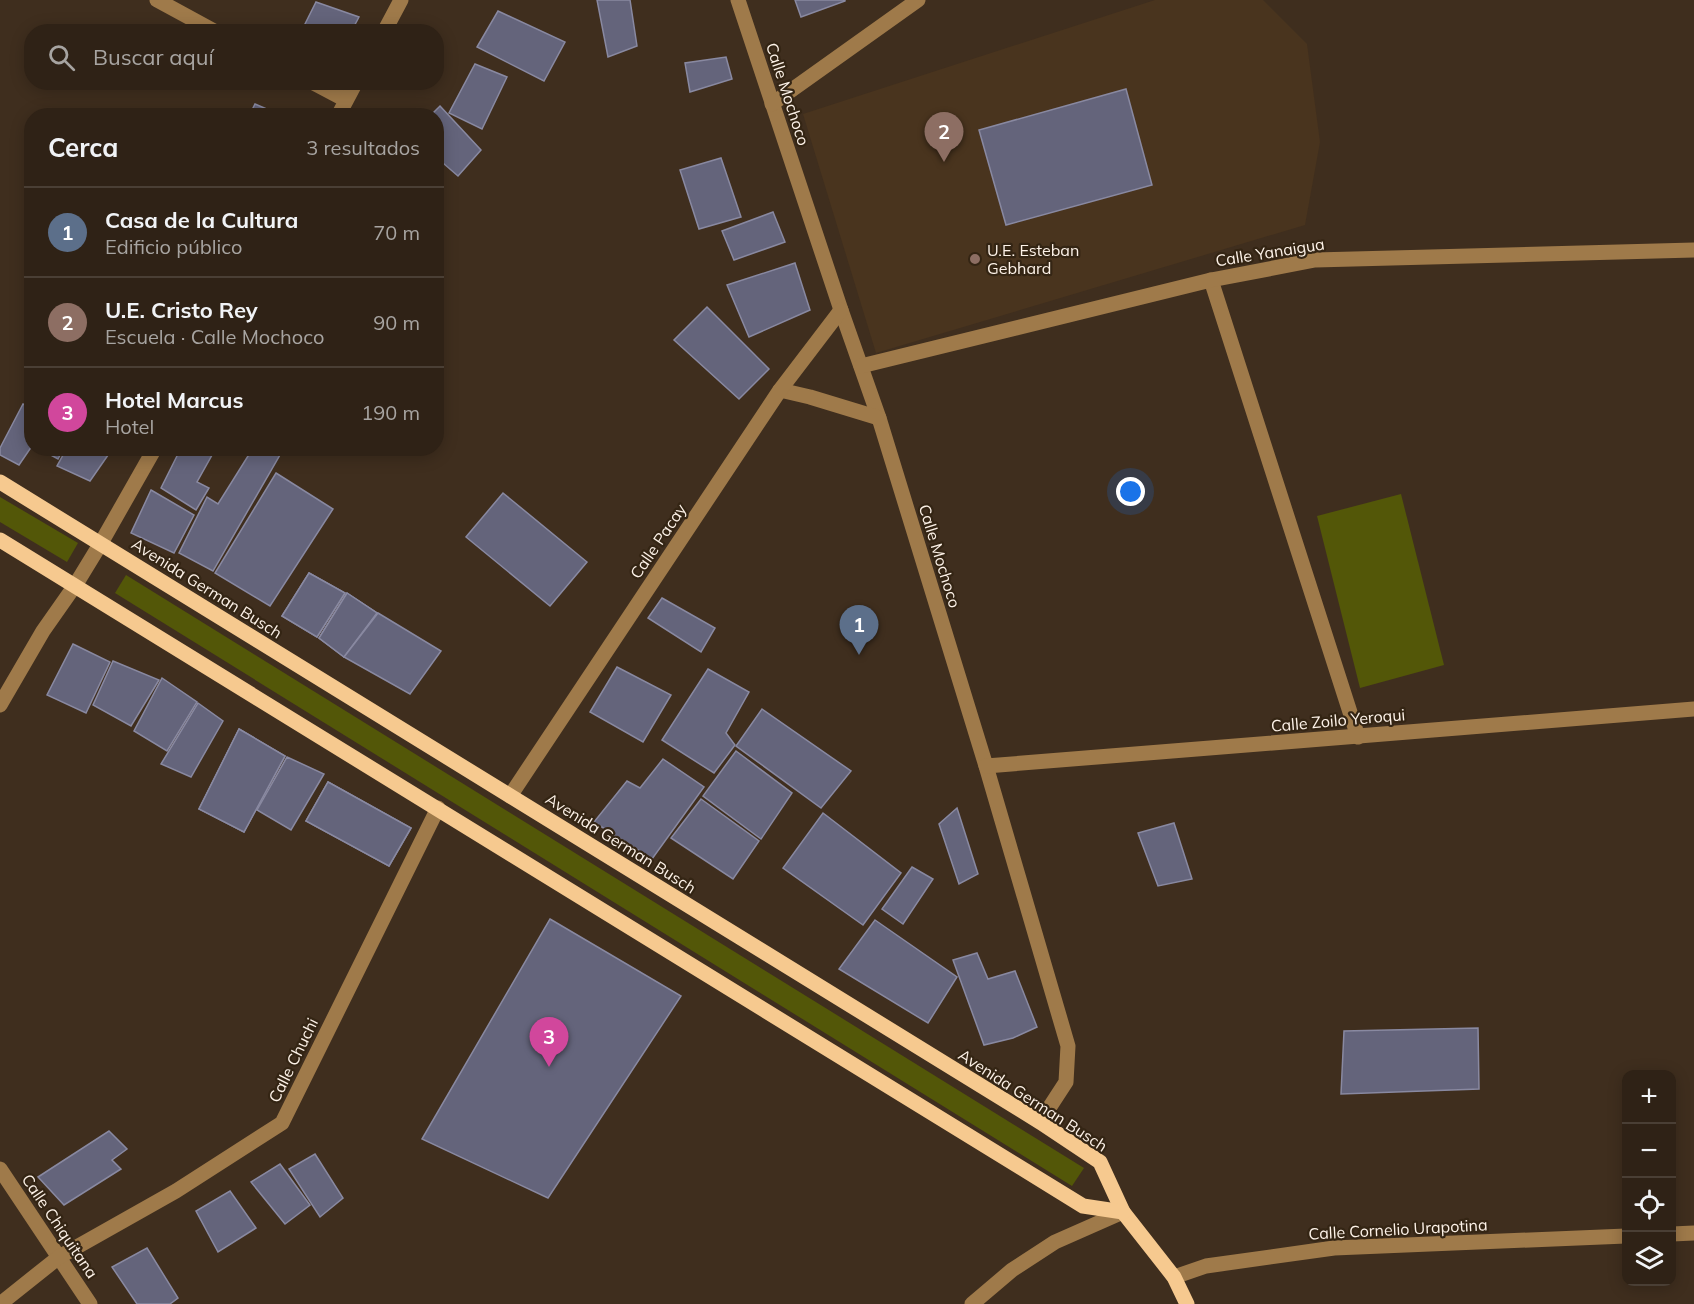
<!DOCTYPE html>
<html lang="es">
<head>
<meta charset="utf-8">
<style>
	:root { --surface:#2f2216; --page:#3b2f23; --text:#f1f3f6; --muted:#a7a4a1; --line:#4a3f35; --accent:#95b2f1 }
	body { margin:0; font-family:Mulish,sans-serif; background:var(--page); color:var(--text) }
	.controls { position:absolute; right:18px; bottom:18px; display:grid; overflow:hidden; border-radius:12px; box-shadow:0 3px 15px #0003 }
	.controls button { width:54px; height:54px; display:grid; place-items:center; padding:0; border:0; border-bottom:2px solid var(--line); background:var(--surface); color:var(--text); font:30px sans-serif }
	.you { position:absolute; left:1131px; top:492px; width:21px; height:21px; margin:-15px; border:4px solid #fff; border-radius:50%; background:#1a73e8; box-shadow:0 0 0 9px #1a73e833 }
	.badge { display:grid; place-items:center; width:39px; height:39px; border-radius:50%; background:var(--accent); color:#fff; font-size:20px; font-weight:700 }
	.pin { position:absolute; translate:-50% -50px; filter:drop-shadow(0 2px 3px #0008) }
	.pin::after { content:''; position:absolute; top:32px; width:21px; height:18px; background:inherit; clip-path:polygon(0 0,100% 0,50% 100%) }
	.list { margin:0; padding:0; list-style:none }
	h2 { display:flex; justify-content:space-between; align-items:center; height:78px; margin:0; padding:0 24px; font-size:26px }
	h2 small { font-size:20px; font-weight:400; color:var(--muted) }
	.list li { display:grid; grid-template-columns:39px 1fr auto; gap:18px; align-items:center; box-sizing:border-box; height:90px; padding:0 24px; border-top:2px solid var(--line) }
	.list b { display:block; font-size:22px; white-space:nowrap }
	.list p { margin:0; font-size:20px; white-space:nowrap; color:var(--muted) }
	.list em { font-size:20px; font-style:normal; color:var(--muted) }
	.icon { flex:none; width:33px; height:33px; fill:none; stroke:currentColor; stroke-width:2; stroke-linecap:round; stroke-linejoin:round }
	.map { position:relative; flex:none; width:1694px; height:1304px; overflow:hidden }
	.search { position:absolute; background:var(--surface); box-shadow:0 3px 15px #0003; left:24px; top:24px; width:420px; height:66px; display:flex; align-items:center; gap:15px; box-sizing:border-box; padding:0 21px; border-radius:24px; color:var(--muted); font-size:22px }
	.panel { position:absolute; background:var(--surface); box-shadow:0 3px 15px #0003; left:24px; top:108px; width:420px; height:348px; border-radius:24px }
	.map>svg:first-child { display:block }
</style>
</head>
<body>
<div class="map">
<svg width="1694" height="1304" viewBox="0 0 1694 1304">
	<rect width="100%" height="100%" fill="#3f2e1e"/>
	<path fill="#49341e" d="M1155,0H1263L1307,44L1320,142L1305,225L876,353L803,114Z"/>
	<g fill="#535708">
		<path d="M1401,494L1444,665L1360,688L1317,516Z"/>
		<path d="M0,497L78,543L67,562L0,522Z"/>
		<path d="M126,575L1084,1168L1072,1186L115,593Z"/>
	</g>
	<g fill="#64647b" stroke="#8989a1" stroke-width="1.5">
		<path d="M597,0H630L637,46L608,57Z"/>
		<path d="M795,0H845V1L801,17Z"/>
		<path d="M316,2L359,17L351,32H301Z"/>
		<path d="M498,11L565,42L544,81L477,47Z"/>
		<path d="M726,57L732,79L690,92L685,63Z"/>
		<path d="M475,64L507,77L482,129L449,113Z"/>
		<path d="M1126,89L1152,185L1006,225L979,130Z"/>
		<path d="M255,104L283,116H249Z"/>
		<path d="M440,106L481,150L458,176L436,157V116H430Z"/>
		<path d="M721,158L741,217L699,229L680,170Z"/>
		<path d="M773,212L785,242L734,260L722,231Z"/>
		<path d="M795,263L810,310L749,337L727,285Z"/>
		<path d="M707,307L769,369L739,399L674,340Z"/>
		<path d="M23,404L32,409V446L19,465L0,455V448Z"/>
		<path d="M38,448H64L58,459Z"/>
		<path d="M67,448H113L90,481L57,466Z"/>
		<path d="M181,448H216L197,482L209,488L196,510L161,488Z"/>
		<path d="M253,448H284L213,571L179,553L207,497L218,504Z"/>
		<path d="M276,473L333,509L270,606L215,573Z"/>
		<path d="M151,490L194,515L174,553L131,533Z"/>
		<path d="M503,493L587,562L550,606L466,537Z"/>
		<path d="M309,573L345,593L317,637L282,616Z"/>
		<path d="M309,573L345,593L317,637L282,616Z"/>
		<path d="M347,593L377,613L344,657L319,638Z"/>
		<path d="M347,593L377,613L344,657L319,638Z"/>
		<path d="M662,598L715,628L701,652L648,618Z"/>
		<path d="M378,613L441,651L410,694L344,657Z"/>
		<path d="M73,644L110,662L86,713L47,695Z"/>
		<path d="M113,661L159,680L131,726L93,705Z"/>
		<path d="M617,667L671,695L643,742L590,712Z"/>
		<path d="M708,669L749,692L726,733L735,745L714,773L662,740Z"/>
		<path d="M162,678L197,702L167,751L134,731Z"/>
		<path d="M198,703L223,721L191,777L161,764Z"/>
		<path d="M762,709L851,771L821,808L736,746Z"/>
		<path d="M239,729L285,756L244,832L199,809Z"/>
		<path d="M239,729L285,756L244,832L199,809Z"/>
		<path d="M736,751L792,793L761,839L703,796Z"/>
		<path d="M287,757L324,774L291,830L257,810Z"/>
		<path d="M663,759L704,787L652,859L594,822L627,781L640,788Z"/>
		<path d="M328,782L411,828L389,866L306,821Z"/>
		<path d="M328,782L411,828L389,866L306,821Z"/>
		<path d="M701,799L759,841L733,879L671,838Z"/>
		<path d="M957,808L978,874L959,884L939,824Z"/>
		<path d="M823,813L901,873L863,925L783,868Z"/>
		<path d="M1174,823L1192,879L1158,886L1138,833Z"/>
		<path d="M912,867L933,879L903,924L882,909Z"/>
		<path d="M550,919L681,996L548,1198L422,1139Z"/>
		<path d="M875,920L957,977L928,1023L839,969Z"/>
		<path d="M977,953L988,979L1015,971L1037,1027L1013,1038L984,1045L953,960Z"/>
		<path d="M1478,1028L1479,1089L1341,1094L1344,1031Z"/>
		<path d="M109,1131L127,1149L112,1160L121,1169L64,1205L38,1177Z"/>
		<path d="M315,1154L343,1198L320,1217L289,1169Z"/>
		<path d="M280,1164L310,1205L285,1224L251,1182Z"/>
		<path d="M230,1191L256,1228L218,1252L196,1211Z"/>
		<path d="M147,1248L178,1298L170,1304H137L112,1267Z"/>
	</g>
	<g fill="none" stroke-linecap="round" stroke-linejoin="round">
		<g stroke="#9f7a4a" stroke-width="15">
			<path d="M157,0L216,32"/>
			<path d="M738,0L841,310L879,418L986,766L1068,1046L1066,1082L1040,1122"/>
			<path d="M384,32L401,0"/>
			<path d="M312,82L346,100"/>
			<path d="M772,104L918,0"/>
			<path d="M338,116L356,82"/>
			<path d="M1211,280L1358,737"/>
			<path d="M861,366L1211,280L1315,260L1694,250"/>
			<path d="M780,390L810,397L879,418"/>
			<path d="M0,705L43,631L76,584L101,543L155,448"/>
			<path d="M986,766L1694,709"/>
			<path d="M510,796L780,390L841,310"/>
			<path d="M0,1169L90,1304"/>
			<path d="M1672,1234L1694,1233"/>
			<path d="M1174,1277L1206,1266L1334,1248L1626,1236"/>
			<path d="M0,1304L59,1257L176,1191L282,1123L438,808"/>
			<path d="M972,1304L1012,1270L1055,1242L1123,1212"/>
		</g>
		<g stroke="#f6c98f" stroke-width="15">
			<path d="M0,482L1040,1122L1100,1162L1123,1212L1174,1277L1187,1304"/>
			<path d="M0,540L1083,1206L1123,1212"/>
		</g>
	</g>
	<circle fill="#8d6e63" stroke="#342514" stroke-width="2" cx="975" cy="259" r="6"/>
	<g text-anchor="middle" dominant-baseline="central" stroke-width="4.5" stroke-linejoin="round" paint-order="stroke">
		<g font-size="16" fill="#fdf2e8" stroke="#342514">
			<text transform="translate(788 94) rotate(72)">Calle Mochoco</text>
			<text transform="translate(1270 252) rotate(-9)">Calle Yanaigua</text>
			<text transform="translate(658 541) rotate(-56)">Calle Pacay</text>
			<text transform="translate(940 556) rotate(73)">Calle Mochoco</text>
			<text transform="translate(207 588) rotate(32)">Avenida German Busch</text>
			<text transform="translate(1338 720) rotate(-5)">Calle Zoilo Yeroqui</text>
			<text transform="translate(621 843) rotate(32)">Avenida German Busch</text>
			<text transform="translate(293 1060) rotate(-64)">Calle Chuchi</text>
			<text transform="translate(1033 1100) rotate(33)">Avenida German Busch</text>
			<text transform="translate(60 1226) rotate(56)">Calle Chiquitana</text>
			<text transform="translate(1398 1229) rotate(-3)">Calle Cornelio Urapotina</text>
		</g>
		<g font-size="16" fill="#fdf2e8" stroke="#342514" text-anchor="start">
			<text x="987" y="250">U.E. Esteban<tspan x="987" dy="18">Gebhard</tspan></text>
		</g>
	</g>
</svg>
<div class="controls">
<button>+</button>
<button>−</button>
<button><svg class="icon" aria-label="locate" viewBox="0 0 24 24"><circle cx="12" cy="12" r="6"/><path d="M12 2v4M12 18v4M2 12h4M18 12h4"/></svg></button>
<button><svg class="icon" aria-label="layers" viewBox="0 0 24 24"><path d="M12 4l9 5-9 5-9-5zM3 14l9 5 9-5"/></svg></button>
</div>
<div class="you"></div>
<div class="pin badge" style="left:859px;top:655px;background:#5c6f8a">1</div>
<div class="pin badge" style="left:944px;top:162px;background:#8d6e63">2</div>
<div class="pin badge" style="left:549px;top:1067px;background:#d1479c">3</div>
<div class="search"><svg class="icon" aria-label="search" viewBox="0 0 24 24"><circle cx="10" cy="10" r="6"/><path d="M15 15l6 6"/></svg>Buscar aquí</div>
<section class="panel">
<h2>Cerca<small>3 resultados</small></h2>
<ul class="list">
<li><span class="badge" style="background:#5c6f8a">1</span><div><b>Casa de la Cultura</b><p>Edificio público</p></div><em>70 m</em></li>
<li><span class="badge" style="background:#8d6e63">2</span><div><b>U.E. Cristo Rey</b><p>Escuela · Calle Mochoco</p></div><em>90 m</em></li>
<li><span class="badge" style="background:#d1479c">3</span><div><b>Hotel Marcus</b><p>Hotel</p></div><em>190 m</em></li>
</ul>
</section>
</div>
</body>
</html>
